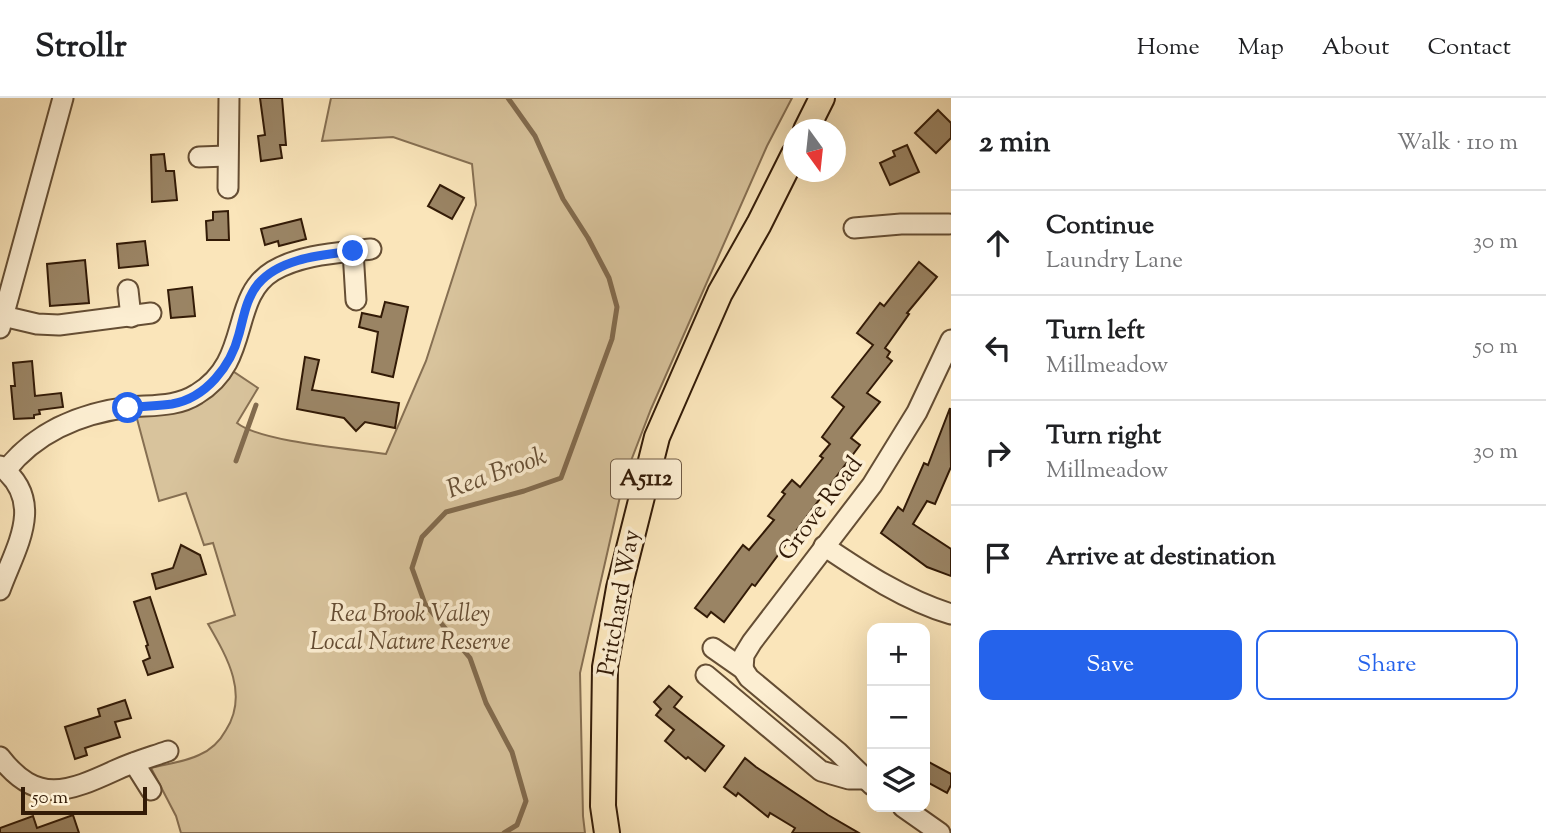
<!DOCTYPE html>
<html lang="en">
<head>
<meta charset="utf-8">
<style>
	:root { --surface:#fff; --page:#f2f2f2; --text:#202124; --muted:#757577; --line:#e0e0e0; --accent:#2563eb }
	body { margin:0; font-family:"Sorts Mill Goudy",serif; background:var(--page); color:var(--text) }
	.controls { position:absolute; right:21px; bottom:21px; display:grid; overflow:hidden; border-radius:14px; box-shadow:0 7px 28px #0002 }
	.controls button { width:63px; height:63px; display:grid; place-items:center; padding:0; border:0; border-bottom:2px solid var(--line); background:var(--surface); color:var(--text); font:35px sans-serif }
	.compass { position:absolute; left:783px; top:21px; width:63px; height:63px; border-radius:50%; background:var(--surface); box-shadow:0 7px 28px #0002; rotate:165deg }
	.scale { position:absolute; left:21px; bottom:18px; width:126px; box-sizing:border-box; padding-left:7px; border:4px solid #331b07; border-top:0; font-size:19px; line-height:24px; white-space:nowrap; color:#331b07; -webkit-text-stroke:5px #fceed2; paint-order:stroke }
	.stop { position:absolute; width:21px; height:21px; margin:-16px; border:5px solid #2563eb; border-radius:50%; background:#fff }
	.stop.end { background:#2563eb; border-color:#fff; box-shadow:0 2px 7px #0008 }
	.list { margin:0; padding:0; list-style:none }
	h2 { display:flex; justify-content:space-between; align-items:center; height:91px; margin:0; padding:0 28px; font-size:30px }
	h2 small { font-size:23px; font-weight:400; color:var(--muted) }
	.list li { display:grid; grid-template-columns:46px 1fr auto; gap:21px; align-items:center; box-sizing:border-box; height:105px; padding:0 28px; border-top:2px solid var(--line) }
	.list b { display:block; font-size:26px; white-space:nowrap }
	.list p { margin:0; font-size:23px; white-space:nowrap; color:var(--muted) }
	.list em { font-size:23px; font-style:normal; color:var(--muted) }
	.actions { display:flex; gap:14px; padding:21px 28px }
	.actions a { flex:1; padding:16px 0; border:2px solid var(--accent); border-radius:14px; text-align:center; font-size:24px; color:var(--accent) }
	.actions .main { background:var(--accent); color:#fff }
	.icon { flex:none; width:38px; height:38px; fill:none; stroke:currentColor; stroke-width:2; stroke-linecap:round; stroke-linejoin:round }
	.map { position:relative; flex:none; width:951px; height:735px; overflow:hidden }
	header { display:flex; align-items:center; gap:42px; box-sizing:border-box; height:98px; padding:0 35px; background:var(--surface); border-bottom:2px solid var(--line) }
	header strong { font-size:33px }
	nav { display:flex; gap:38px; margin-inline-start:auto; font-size:24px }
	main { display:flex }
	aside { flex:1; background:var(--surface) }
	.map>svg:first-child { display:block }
</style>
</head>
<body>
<header>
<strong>Strollr</strong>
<nav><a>Home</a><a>Map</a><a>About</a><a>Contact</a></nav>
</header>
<main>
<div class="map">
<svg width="951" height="735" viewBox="0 0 951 735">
	<rect width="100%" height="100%" fill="#fae5ba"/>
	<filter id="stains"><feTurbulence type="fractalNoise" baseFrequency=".00286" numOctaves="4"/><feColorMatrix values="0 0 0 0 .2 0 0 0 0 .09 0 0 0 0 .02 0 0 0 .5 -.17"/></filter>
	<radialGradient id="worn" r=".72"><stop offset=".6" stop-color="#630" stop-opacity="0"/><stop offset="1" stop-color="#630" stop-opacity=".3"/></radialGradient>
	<path fill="#d8c39c" stroke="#866f52" stroke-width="2" d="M331,0H792L767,48L651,311L624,381L580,575L583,718L585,735H181L176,718L151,670C166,666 185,664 199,657C211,652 220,643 226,632C249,596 227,559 208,526L235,517L213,445L204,447L186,395L159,403L136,317L231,272L258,290L237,325C261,344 352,351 386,356L426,263L476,107L472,66L393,39L322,43Z"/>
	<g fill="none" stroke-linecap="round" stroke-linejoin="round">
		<g stroke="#826b4e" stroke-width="5">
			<path d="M236,363L256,307"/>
			<path d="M504,735L517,727L526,703L512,654L486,605L470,560L425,506L412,470L422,439L446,414L524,393L561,380L612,241L617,209L609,180L588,140L563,101L535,38L508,0"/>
		</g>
	</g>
	<g fill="#9a8464" stroke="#331b07" stroke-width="2">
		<path d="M260,0H282L286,47H280L282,60L261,63L258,38L265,37Z"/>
		<path d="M938,12L951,25V40L936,55L915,35Z"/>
		<path d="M907,47L919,74L890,87L880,65L895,58L893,53Z"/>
		<path d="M164,56L166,73H174L177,102L152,104L151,57Z"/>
		<path d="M440,87L464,100L452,121L428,108Z"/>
		<path d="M228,113L229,142H207L206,123L213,122V114Z"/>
		<path d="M301,121L306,141L279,148L278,143L265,147L261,131Z"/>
		<path d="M145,143L148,167L119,170L117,146Z"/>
		<path d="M85,162L89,205L50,208L47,166Z"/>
		<path d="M919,164L937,179L907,215L909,216L885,250L890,254L887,259L892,263L867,295L880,304L851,340L860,347L755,488L752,486L724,524L711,514L707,519L695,510L743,447L749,452L774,422L768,418L785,396L782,394L792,382L800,389L823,360L820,358L830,346L822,339L844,309L832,299L873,247L857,235L880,205L884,208Z"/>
		<path d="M192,189L195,218L171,220L168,192Z"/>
		<path d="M385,204L408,209L393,279L372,274L378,234L359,229L362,215L381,219Z"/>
		<path d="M305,259L319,262L312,292L399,305L395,330L365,324L356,333L344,320L297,311Z"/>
		<path d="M32,263L35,298L61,295L63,309L39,312L40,316L34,317V320L14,321L11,288H15L13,265Z"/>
		<path d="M950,310L951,369L935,406L927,403L913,426L951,451V478L927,469L881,435L898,409L903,413L924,365L928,367Z"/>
		<path d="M181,447L200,457L206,476L156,491L152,476L173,470Z"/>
		<path d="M150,499L173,569L148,577L143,563L150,560L146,548L148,547L134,504Z"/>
		<path d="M669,588L682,599L674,609L724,648L705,673L688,659L686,661L665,643L674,632L656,617L661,611L654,604Z"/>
		<path d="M125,602L131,620L115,624L120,639L85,650L87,657L75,661L65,629L100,618L98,611Z"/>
		<path d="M745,660L756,669L828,717L859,735H792L795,730L770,715L768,719L738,695L736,698L724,689Z"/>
		<path d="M925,662L951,676V687L947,695L925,683Z"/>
		<path d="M73,717L79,735H0V730L33,718L37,730Z"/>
	</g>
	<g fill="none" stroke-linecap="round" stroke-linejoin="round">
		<g stroke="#654e34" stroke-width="23">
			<g id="minor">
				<path d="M199,59L227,58"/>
				<path d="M228,90L229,0"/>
				<path d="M854,130L901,126H949"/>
				<path d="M353,153L356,202"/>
				<path d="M128,192L131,219"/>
				<path d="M3,218L37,226L59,227L151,215"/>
				<path d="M0,230L63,0"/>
				<path d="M0,368C47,404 15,450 0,492"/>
				<path d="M6,372C37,333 81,315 130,309C153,307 177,309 197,296C252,263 229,200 273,173C302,156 339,155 371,151"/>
				<path d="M824,448C864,475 905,502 951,516"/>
				<path d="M713,550L743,571L749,580L838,654L872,687"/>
				<path d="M743,571L744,557L752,544L872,387L917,314L951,242"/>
				<path d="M706,577L821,673L849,681H864"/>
				<path d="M0,659C37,707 68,694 116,672C133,664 151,659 168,653"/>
				<path d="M134,665L151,692"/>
				<path d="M903,709L940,735"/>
			</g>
		</g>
		<g stroke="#331b07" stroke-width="28">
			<g id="major">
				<path d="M806,32L822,0"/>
				<path d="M607,735L603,708L605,569L619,490L657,339L720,195L759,126L794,56"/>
			</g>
		</g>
		<use href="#minor" stroke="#fceed2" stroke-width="19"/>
		<use href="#major" stroke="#fae5ba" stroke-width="24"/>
	</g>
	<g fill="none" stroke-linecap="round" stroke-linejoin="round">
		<path stroke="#2563eb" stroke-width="9" d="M128,310C143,308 158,308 172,306C206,300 231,268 239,236C244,218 246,201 258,186C280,160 322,157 353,153"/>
	</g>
	<g text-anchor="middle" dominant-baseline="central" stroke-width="7" stroke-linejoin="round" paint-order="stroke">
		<rect fill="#fceed2" stroke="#6f5a44" stroke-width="2" x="611" y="361.5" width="70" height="39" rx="5"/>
		<g font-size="23" font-weight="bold" fill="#331b07">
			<text x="646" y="381">A5112</text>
		</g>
		<g font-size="24" fill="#331b07" stroke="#fceed2">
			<text transform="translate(821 411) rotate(-53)">Grove Road</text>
			<text transform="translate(620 505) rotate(-80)">Pritchard Way</text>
		</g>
		<g font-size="24" font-style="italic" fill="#654d34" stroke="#fceed2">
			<text x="410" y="517">Rea Brook Valley<tspan x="410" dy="28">Local Nature Reserve</tspan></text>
		</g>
		<g font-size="26" font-style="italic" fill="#675036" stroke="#fceed2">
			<text transform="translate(497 376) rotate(-20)">Rea Brook</text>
		</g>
	</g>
	<rect width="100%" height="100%" filter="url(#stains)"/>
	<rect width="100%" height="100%" fill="url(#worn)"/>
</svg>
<div class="controls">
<button>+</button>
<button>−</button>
<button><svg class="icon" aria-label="layers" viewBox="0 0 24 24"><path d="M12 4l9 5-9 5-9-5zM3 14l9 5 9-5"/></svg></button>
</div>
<svg class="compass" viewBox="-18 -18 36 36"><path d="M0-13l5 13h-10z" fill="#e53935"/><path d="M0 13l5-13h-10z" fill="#757577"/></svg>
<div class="scale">50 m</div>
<div class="stop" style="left:128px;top:310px"></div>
<div class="stop end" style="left:353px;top:153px"></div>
</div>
<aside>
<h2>2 min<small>Walk · 110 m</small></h2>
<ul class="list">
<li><svg class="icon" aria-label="ahead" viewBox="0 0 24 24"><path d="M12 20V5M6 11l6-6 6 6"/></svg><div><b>Continue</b><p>Laundry Lane</p></div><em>30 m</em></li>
<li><svg class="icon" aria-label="left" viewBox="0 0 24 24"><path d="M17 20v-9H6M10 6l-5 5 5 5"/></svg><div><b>Turn left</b><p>Millmeadow</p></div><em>50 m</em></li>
<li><svg class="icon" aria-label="right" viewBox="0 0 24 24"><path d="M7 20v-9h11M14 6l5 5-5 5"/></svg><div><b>Turn right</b><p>Millmeadow</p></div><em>30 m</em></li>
<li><svg class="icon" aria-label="arrive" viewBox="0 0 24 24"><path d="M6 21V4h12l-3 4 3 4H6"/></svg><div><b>Arrive at destination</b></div></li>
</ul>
<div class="actions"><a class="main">Save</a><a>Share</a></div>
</aside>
</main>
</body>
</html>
